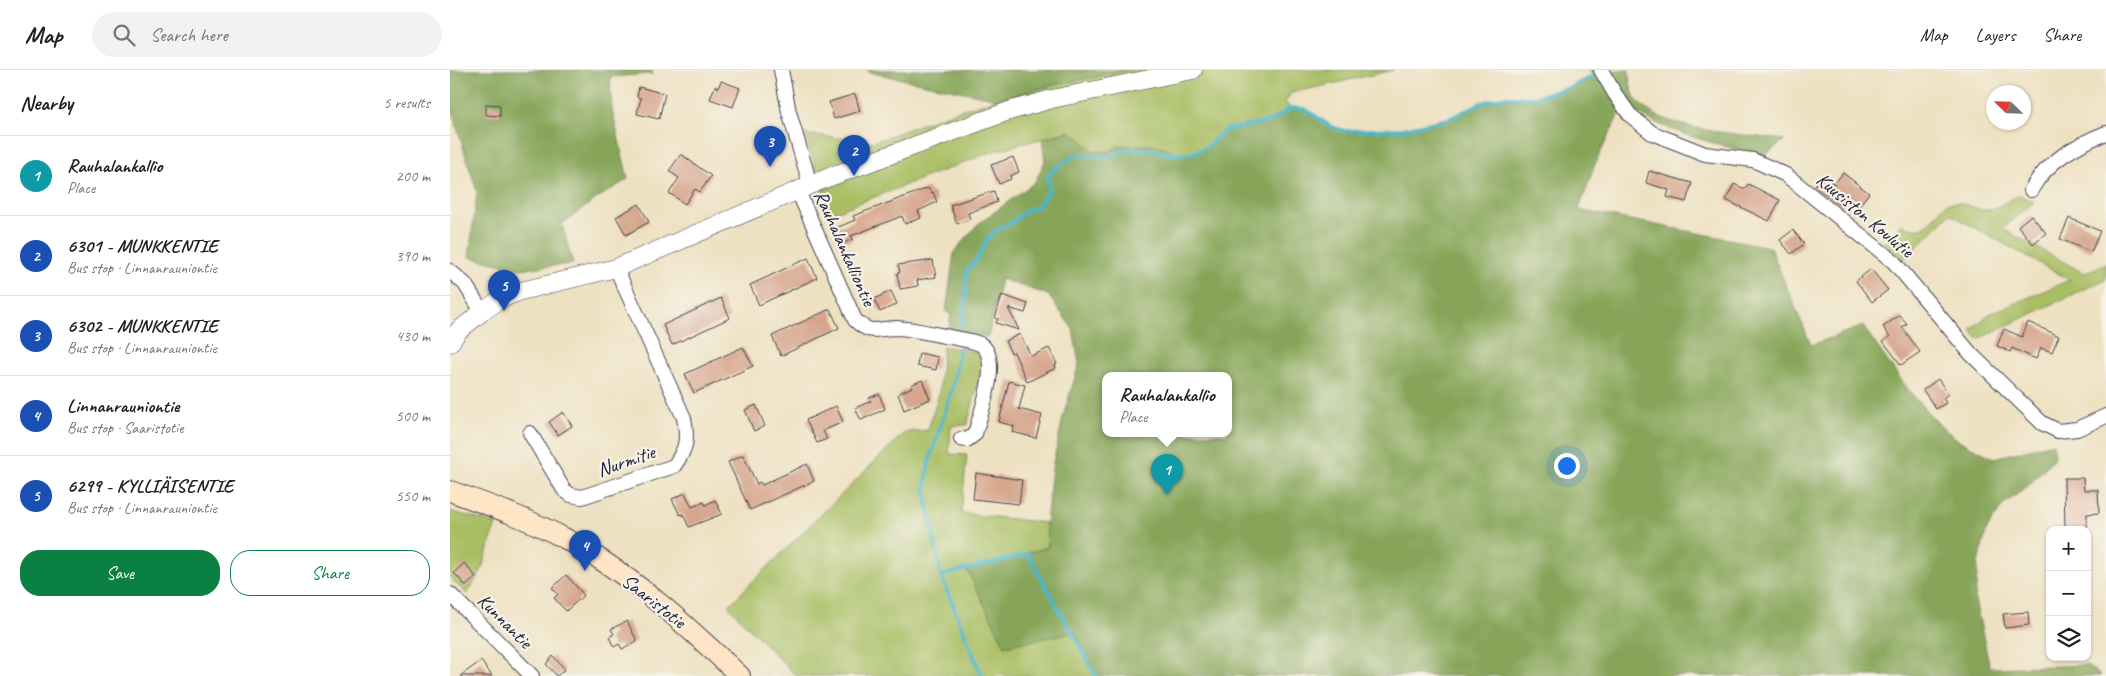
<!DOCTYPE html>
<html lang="en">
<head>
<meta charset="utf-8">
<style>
	:root { --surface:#fff; --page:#f2f2f2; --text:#202124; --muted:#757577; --line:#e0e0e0; --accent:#0b8043 }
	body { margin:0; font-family:Caveat,sans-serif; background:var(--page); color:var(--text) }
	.controls { position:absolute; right:15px; bottom:15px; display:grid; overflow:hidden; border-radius:10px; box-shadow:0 1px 4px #0004 }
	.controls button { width:45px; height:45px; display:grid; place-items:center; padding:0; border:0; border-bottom:1px solid var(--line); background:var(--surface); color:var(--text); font:25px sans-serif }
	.compass { position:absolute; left:1536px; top:15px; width:45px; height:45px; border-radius:50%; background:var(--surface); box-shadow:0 1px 4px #0004; rotate:293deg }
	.you { position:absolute; left:1116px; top:395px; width:18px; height:18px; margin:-12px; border:4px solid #fff; border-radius:50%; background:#1a73e8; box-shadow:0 0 0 8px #1a73e833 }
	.badge { display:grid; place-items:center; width:32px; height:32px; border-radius:50%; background:var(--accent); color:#fff; font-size:16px; font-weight:700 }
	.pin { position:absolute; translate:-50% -41px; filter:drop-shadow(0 1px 2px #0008) }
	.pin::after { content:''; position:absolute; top:26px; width:18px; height:15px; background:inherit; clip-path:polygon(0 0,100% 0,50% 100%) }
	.popup { position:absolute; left:652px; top:302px; width:130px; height:65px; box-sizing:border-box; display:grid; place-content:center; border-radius:10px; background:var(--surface); filter:drop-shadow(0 1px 4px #0005); font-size:16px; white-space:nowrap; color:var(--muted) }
	.popup b { font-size:19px; color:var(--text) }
	.popup::after { content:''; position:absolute; left:50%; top:100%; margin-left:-10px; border:10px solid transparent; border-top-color:var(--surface) }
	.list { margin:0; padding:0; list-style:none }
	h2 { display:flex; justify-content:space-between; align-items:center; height:65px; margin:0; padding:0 20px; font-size:21px }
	h2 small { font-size:16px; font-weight:400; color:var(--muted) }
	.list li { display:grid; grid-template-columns:32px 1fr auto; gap:15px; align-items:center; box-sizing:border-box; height:80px; padding:0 20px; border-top:1px solid var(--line) }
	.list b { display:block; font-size:19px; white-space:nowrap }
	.list p { margin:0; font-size:16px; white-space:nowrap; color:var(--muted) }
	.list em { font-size:16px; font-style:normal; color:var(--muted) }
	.actions { display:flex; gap:10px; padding:15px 20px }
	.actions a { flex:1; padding:11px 0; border:1px solid var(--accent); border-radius:20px; text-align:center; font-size:18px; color:var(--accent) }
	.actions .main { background:var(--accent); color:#fff }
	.icon { flex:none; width:28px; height:28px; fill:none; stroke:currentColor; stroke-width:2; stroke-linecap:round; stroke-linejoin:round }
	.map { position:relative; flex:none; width:1656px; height:606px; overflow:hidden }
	header { display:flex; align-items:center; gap:30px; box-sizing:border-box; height:70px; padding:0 25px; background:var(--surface); border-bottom:1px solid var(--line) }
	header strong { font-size:24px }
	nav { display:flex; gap:28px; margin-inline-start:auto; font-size:18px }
	.search { width:350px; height:45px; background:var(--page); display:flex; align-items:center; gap:12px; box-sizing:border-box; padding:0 18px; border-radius:28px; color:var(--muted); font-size:19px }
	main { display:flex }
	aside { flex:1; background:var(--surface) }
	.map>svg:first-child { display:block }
</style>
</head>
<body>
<header>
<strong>Map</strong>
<div class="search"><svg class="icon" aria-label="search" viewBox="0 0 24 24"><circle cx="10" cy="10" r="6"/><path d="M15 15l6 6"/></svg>Search here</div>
<nav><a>Map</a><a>Layers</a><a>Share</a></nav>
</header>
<main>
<aside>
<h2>Nearby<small>5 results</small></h2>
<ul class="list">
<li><span class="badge" style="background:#0f9aa8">1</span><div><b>Rauhalankallio</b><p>Place</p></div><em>200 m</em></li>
<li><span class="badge" style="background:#1a4fb4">2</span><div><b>6301 - MUNKKENTIE</b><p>Bus stop · Linnanrauniontie</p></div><em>390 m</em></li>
<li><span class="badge" style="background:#1a4fb4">3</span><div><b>6302 - MUNKKENTIE</b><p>Bus stop · Linnanrauniontie</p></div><em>430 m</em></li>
<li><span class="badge" style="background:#1a4fb4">4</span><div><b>Linnanrauniontie</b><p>Bus stop · Saaristotie</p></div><em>500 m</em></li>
<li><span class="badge" style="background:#1a4fb4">5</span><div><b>6299 - KYLLIÄISENTIE</b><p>Bus stop · Linnanrauniontie</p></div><em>550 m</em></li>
</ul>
<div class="actions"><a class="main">Save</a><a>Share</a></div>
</aside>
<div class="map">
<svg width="1656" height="606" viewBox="0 0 1656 606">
	<rect width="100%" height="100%" fill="#f7f3e8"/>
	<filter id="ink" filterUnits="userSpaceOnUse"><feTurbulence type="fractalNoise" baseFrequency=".02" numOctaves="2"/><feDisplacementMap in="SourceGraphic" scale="10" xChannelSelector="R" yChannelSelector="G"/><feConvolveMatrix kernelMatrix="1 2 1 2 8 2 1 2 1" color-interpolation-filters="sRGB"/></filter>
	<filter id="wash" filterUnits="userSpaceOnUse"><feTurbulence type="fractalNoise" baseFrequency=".0096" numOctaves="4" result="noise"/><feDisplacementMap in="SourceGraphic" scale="20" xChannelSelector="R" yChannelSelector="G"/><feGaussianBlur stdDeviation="1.12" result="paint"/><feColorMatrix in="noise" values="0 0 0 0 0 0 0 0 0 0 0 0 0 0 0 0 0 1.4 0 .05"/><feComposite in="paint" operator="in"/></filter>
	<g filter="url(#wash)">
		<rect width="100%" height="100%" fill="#eee1c1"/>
		<g fill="#a8be63" stroke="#65704f">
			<path d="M680,0H944L841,23L835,33L841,38L819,52L775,60L757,77L741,84L728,83L714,77L697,75L669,76L659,82L644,81L620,61L544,81L380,144L355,64L423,72L504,42L547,29L603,15Z"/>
			<path d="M1570,125L1584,132L1553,159L1634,203L1656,193V209L1528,269L1520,261L1539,244L1620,210L1500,144L1449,194L1431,175L1445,164L1452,154C1482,170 1483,137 1500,133C1512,130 1526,141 1538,140C1546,139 1562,128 1570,125Z"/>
			<path d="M493,276L526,282L533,295L517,355L501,356L499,384L517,385L511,443L596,453L598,477L517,501L625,562L645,606H346L278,536L455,362L478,360L489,324Z"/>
			<path d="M0,441L46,454L31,501L17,524L0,508Z"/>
		</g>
		<g fill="#86a559" stroke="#54644a" fill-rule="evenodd">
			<path d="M0,0H201L203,4L160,7L162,40L178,109L146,129L112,154L123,194L69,199L19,187L27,122L0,35Z"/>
			<path d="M418,0H680L603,15L547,29L418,2Z"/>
			<path d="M1139,0H1179C1180,13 1181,26 1191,35C1218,61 1299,65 1335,70L1314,86C1267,74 1223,65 1182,40L1169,44L1145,94L1129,140L1320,177L1361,275L1413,256C1437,290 1475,349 1510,371C1520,377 1533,382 1544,388L1603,373L1604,388L1579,415L1553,435L1537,459L1528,493L1525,530L1540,598L1637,595L1651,606H645L625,562L555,576L517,500L598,477L596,453L602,398L614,343L629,294L623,259L598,225L551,209L538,267L499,259L501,244L496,242L504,182L527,155L585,112L595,91L592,69L620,61L644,81L659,82L669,76L697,75L714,77L728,83L741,84L757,77L775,60L819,52L841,38L855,39L881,57L895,61L953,59L999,49L1031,33L1055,27L1082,28L1119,18L1143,6ZM656,306H778V364H656Z"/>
		</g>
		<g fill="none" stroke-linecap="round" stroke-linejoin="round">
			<g stroke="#4ab6c6" stroke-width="4">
				<path d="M511,258L516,226V205L520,196L527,190L536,170L548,159L561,153L576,141L588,136L599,121L598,107L603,100L627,84L656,88L670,82L684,79L703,80L718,84H741L757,77L775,60L819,52L841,38L855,39L881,57L895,61L953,59L999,49L1031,33L1055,27L1082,28L1119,18L1149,3"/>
				<path d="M510,277L503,317L479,392L475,420L491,506L532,606"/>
				<path d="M491,506L578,484L646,606"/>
			</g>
		</g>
		<g id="blocks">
			<g fill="#d6a58c">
				<path d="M271,11L290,18L283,37L260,29L265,16L268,18Z"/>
				<path d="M189,17L215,24L209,49L187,44L191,28L187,27Z"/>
				<path d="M405,24L410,41L384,49L379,32Z"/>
				<path d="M36,34L50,35V46L36,45Z"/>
				<path d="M231,84L261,106L250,122L245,119L235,134L219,123L229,108L219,101Z"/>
				<path d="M563,87L569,102L560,106L561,109L549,114L541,95Z"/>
				<path d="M1199,101L1242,113L1236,132L1217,127L1219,120L1196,113Z"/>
				<path d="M1393,103L1419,123L1405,141L1394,133L1392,137L1364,116L1373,106L1384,114Z"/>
				<path d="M1284,114L1295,119L1298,114L1330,130L1319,151L1276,130Z"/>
				<path d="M478,118L481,123L483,122L487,132L468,141L471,148L455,154L452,146L401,166L403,169L392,174L386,158L405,150L403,146Z"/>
				<path d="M544,121L547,132L518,143L520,149L507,154L500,135Z"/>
				<path d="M189,134L199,152L176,165L166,147Z"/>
				<path d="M1581,145L1596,163L1583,174L1568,156Z"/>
				<path d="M1619,148L1650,161L1641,182L1610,169Z"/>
				<path d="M1343,160L1354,174L1341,184L1330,170Z"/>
				<path d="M358,188L367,208L309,235L300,215Z"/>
				<path d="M483,190L486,207L467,210L468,216L450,219L447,203L450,202L448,195Z"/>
				<path d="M1421,199L1438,220L1422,232L1406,211Z"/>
				<path d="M441,221L447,234L430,242L424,229Z"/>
				<path d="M552,225L578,234L575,243L558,238L569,260L546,253L548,249L545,248Z"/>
				<path d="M271,228L280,248L222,275L213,255Z"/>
				<path d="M380,239L389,258L331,286L322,266Z"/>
				<path d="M1450,245L1457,254L1452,257L1470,282L1451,295L1433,271L1440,267L1433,257Z"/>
				<path d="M1578,252L1609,266L1602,282L1591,278L1586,289L1562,278L1560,282L1547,276L1554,259L1572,267Z"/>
				<path d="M570,264L581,286L599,278L607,294L605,295L606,298L577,312L564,282L561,283L555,271Z"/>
				<path d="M293,277L303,296L244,323L235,304Z"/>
				<path d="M469,283L488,287L486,300L467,296Z"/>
				<path d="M1488,309L1498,324L1493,328L1496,333L1486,339L1473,320Z"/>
				<path d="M472,310L480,329L454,340L448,324L462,317L461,315Z"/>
				<path d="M559,311L575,315L569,339L592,345L586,368L562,362L564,356L549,352Z"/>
				<path d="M429,324L435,339L411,350L405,338L421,331L419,328Z"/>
				<path d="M306,335L315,356L304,361L295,340Z"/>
				<path d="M386,336L393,352L373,361L377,369L367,373L356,350Z"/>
				<path d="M113,342L122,356L108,365L99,352Z"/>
				<path d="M293,385L307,414L310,412L312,415L357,394L364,411L300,440L278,392Z"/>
				<path d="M526,403L572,410L569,434L523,429Z"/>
				<path d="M1614,408H1633L1634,420H1648L1649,443L1637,444V460H1615Z"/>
				<path d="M235,423L242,437L254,432L255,435L265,430L272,444L239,457L233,444L230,445L222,429Z"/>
				<path d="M14,493L26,507L16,516L4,503Z"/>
				<path d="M116,505L134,525L116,541L104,528L108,524L102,518Z"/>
				<path d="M1578,542L1579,555L1555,558L1553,544Z"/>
				<path d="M177,551L187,571L172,579L169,574L164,577L159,567L164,564L161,559Z"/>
				<path d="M103,586L115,599L107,606L96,594Z"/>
				<path d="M31,591L42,606H10Z"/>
			</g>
		</g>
	</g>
	<g filter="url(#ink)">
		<use href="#blocks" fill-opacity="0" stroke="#413f4f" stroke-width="1"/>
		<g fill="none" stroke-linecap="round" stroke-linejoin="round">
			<g stroke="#413f4f" stroke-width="16">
				<g id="minor">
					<path d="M331,0L339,42L360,114"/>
					<path d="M1151,0L1165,24L1180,45L1202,63L1255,84L1303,90L1336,105L1444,192L1521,284L1592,353L1608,361L1627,359L1656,346"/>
					<path d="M347,119L405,250C421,266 428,258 447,258C465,259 483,264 500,267C509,269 521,270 530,274C553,287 530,344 525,364L517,370L511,369"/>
					<path d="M1581,120C1597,91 1626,75 1656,63"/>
					<path d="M0,201L15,214L32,242"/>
					<path d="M80,363L114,420L121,425L132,427L224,396C237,378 238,369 234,348L166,198"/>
					<path d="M0,524L82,606"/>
				</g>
			</g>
			<g stroke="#413f4f" stroke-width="19">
				<path id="tertiary" d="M0,273L8,261L32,242L51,229L71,221L166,198L377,108L559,41L602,29L743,0"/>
			</g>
			<g stroke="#413f4f" stroke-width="22">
				<path id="secondary" d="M0,421C39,435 79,449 116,469C181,504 236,555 290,606"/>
			</g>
			<use href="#minor" stroke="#fff" stroke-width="14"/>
			<use href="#tertiary" stroke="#fff" stroke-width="18"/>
			<use href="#secondary" stroke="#fde5c5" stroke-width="20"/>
		</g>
	</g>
	<g text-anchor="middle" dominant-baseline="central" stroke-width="4.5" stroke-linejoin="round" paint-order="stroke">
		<g font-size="20" fill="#22223b" stroke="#f7f3e8">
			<text transform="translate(1415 145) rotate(40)">Kuusiston Koulutie</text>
			<text transform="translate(395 178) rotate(66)">Rauhalankalliontie</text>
			<text transform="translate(176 391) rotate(-19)">Nurmitie</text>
			<text transform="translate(204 531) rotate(38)">Saaristotie</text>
			<text transform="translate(55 551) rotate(45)">Kunnantie</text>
		</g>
	</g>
</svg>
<div class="controls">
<button>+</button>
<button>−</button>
<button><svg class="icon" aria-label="layers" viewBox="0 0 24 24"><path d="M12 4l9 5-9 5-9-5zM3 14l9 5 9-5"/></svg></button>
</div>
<svg class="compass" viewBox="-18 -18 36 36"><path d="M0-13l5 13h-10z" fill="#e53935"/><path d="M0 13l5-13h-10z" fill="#757577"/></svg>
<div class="you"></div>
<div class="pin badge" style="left:717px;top:425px;background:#0f9aa8">1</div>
<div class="popup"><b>Rauhalankallio</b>Place</div>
<div class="pin badge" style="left:404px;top:106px;background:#1a4fb4">2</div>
<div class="pin badge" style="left:320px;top:97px;background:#1a4fb4">3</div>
<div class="pin badge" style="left:135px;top:501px;background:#1a4fb4">4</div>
<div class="pin badge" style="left:54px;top:241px;background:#1a4fb4">5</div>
</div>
</main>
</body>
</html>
